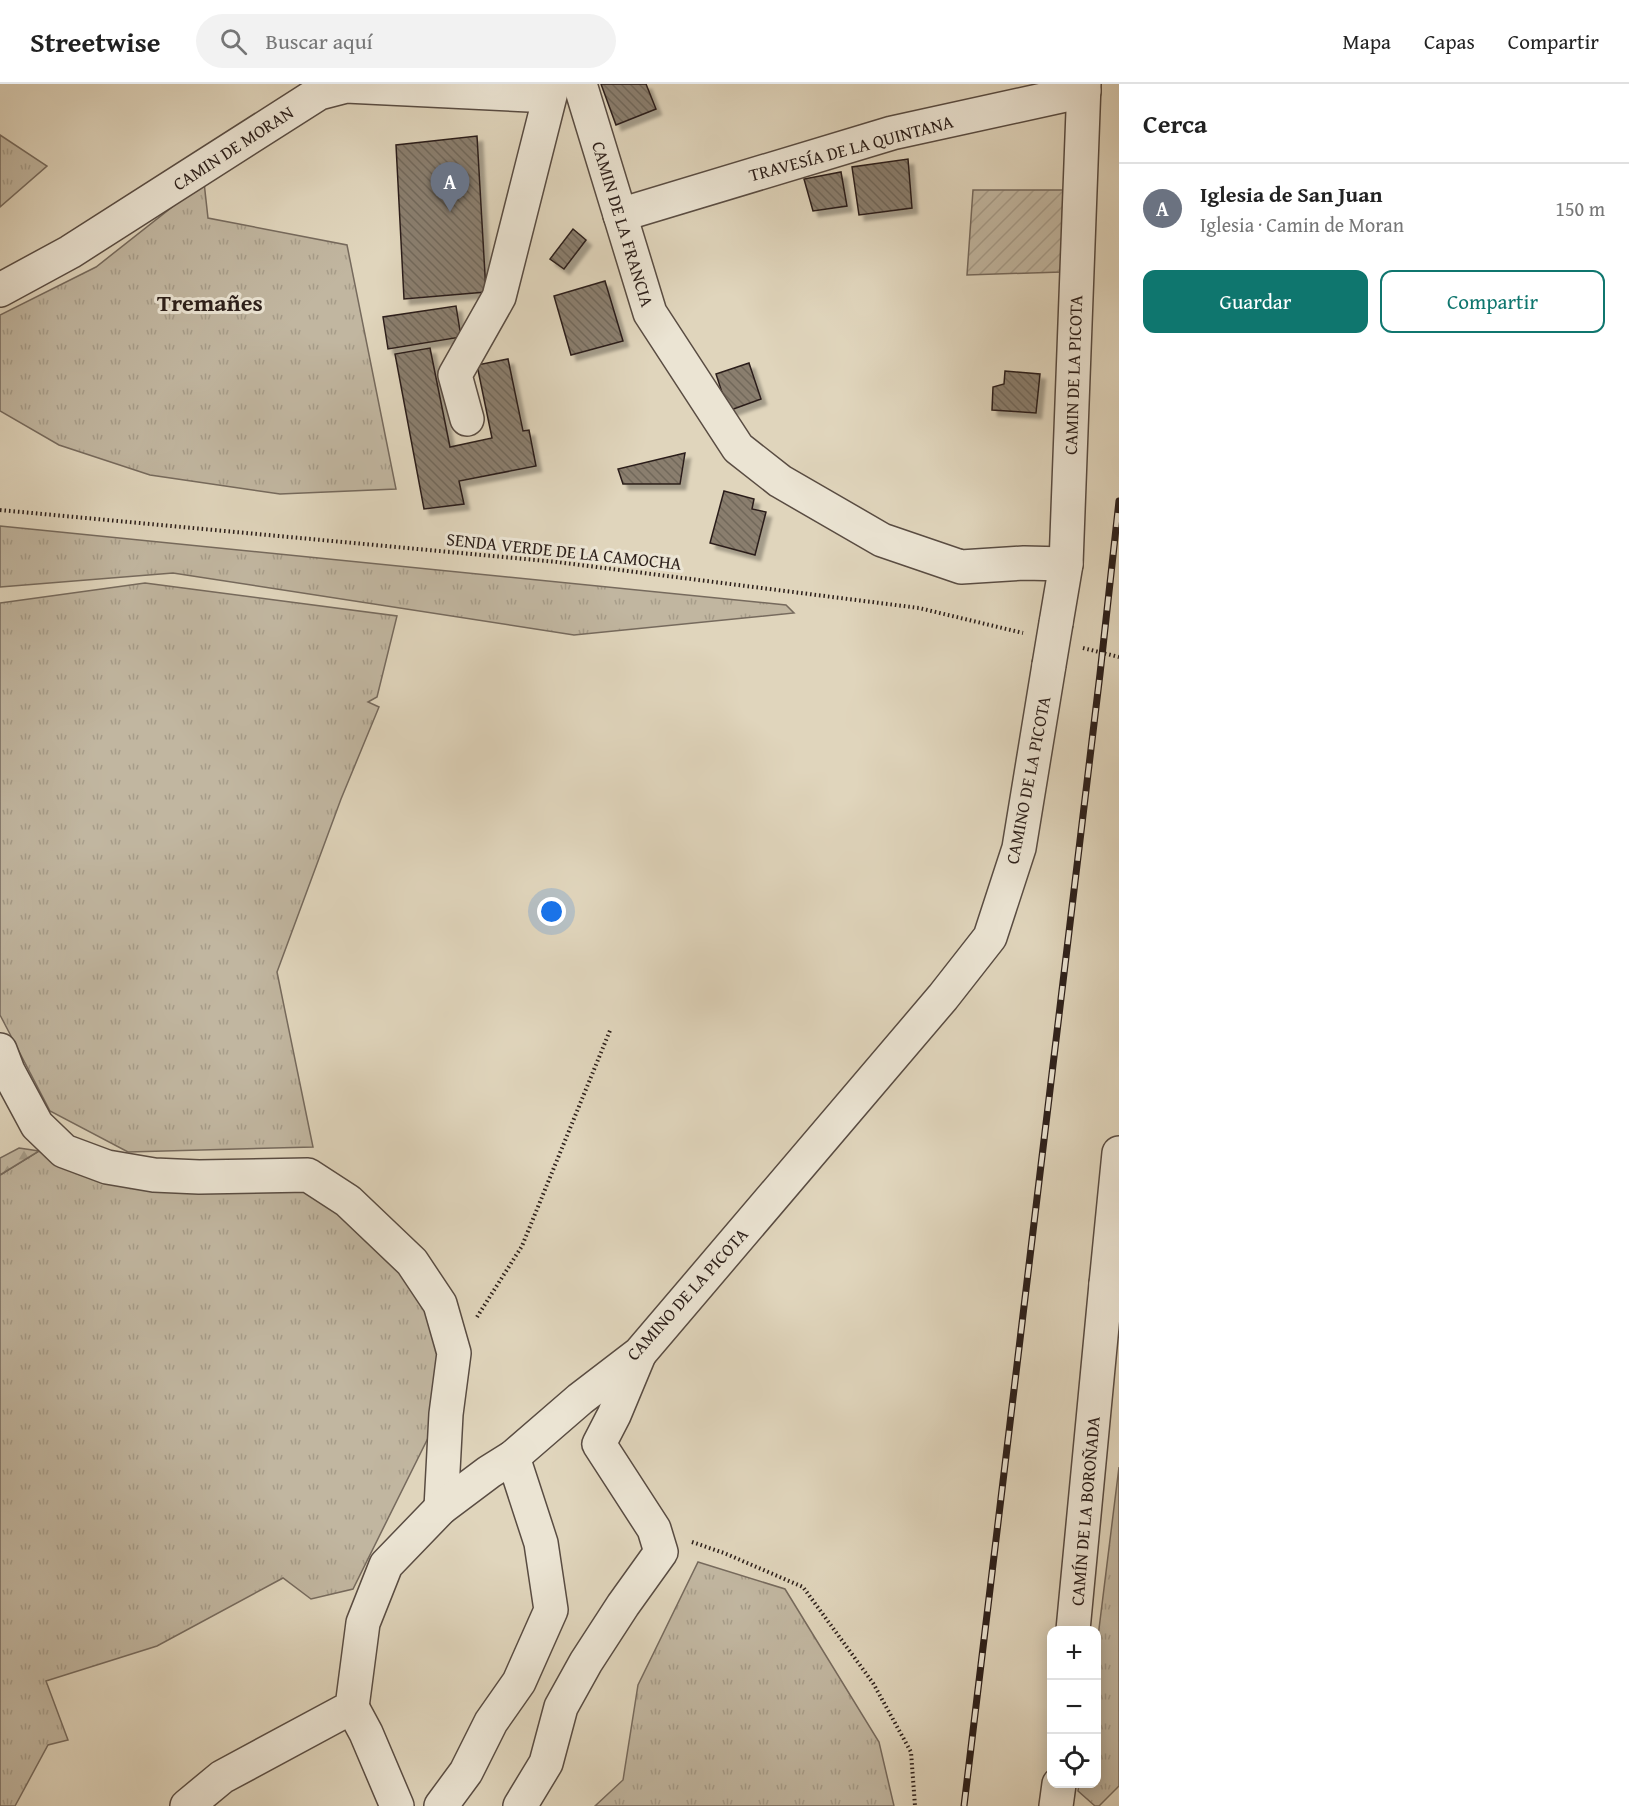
<!DOCTYPE html>
<html lang="es">
<head>
<meta charset="utf-8">
<style>
	:root { --surface:#fff; --page:#f2f2f2; --text:#222; --muted:#767676; --line:#e0e0e0; --accent:#0f766e }
	body { margin:0; font-family:"Gentium Book Plus",serif; background:var(--page); color:var(--text) }
	.controls { position:absolute; right:18px; bottom:18px; display:grid; overflow:hidden; border-radius:12px; box-shadow:0 3px 15px #0003 }
	.controls button { width:54px; height:54px; display:grid; place-items:center; padding:0; border:0; border-bottom:2px solid var(--line); background:var(--surface); color:var(--text); font:30px sans-serif }
	.you { position:absolute; left:552px; top:828px; width:21px; height:21px; margin:-15px; border:4px solid #fff; border-radius:50%; background:#1a73e8; box-shadow:0 0 0 9px #1a73e833 }
	.badge { display:grid; place-items:center; width:39px; height:39px; border-radius:50%; background:var(--accent); color:#fff; font-size:20px; font-weight:700 }
	.pin { position:absolute; translate:-50% -50px; filter:drop-shadow(0 2px 3px #0008) }
	.pin::after { content:''; position:absolute; top:32px; width:21px; height:18px; background:inherit; clip-path:polygon(0 0,100% 0,50% 100%) }
	.list { margin:0; padding:0; list-style:none }
	h2 { display:flex; justify-content:space-between; align-items:center; height:78px; margin:0; padding:0 24px; font-size:26px }
	h2 small { font-size:20px; font-weight:400; color:var(--muted) }
	.list li { display:grid; grid-template-columns:39px 1fr auto; gap:18px; align-items:center; box-sizing:border-box; height:90px; padding:0 24px; border-top:2px solid var(--line) }
	.list b { display:block; font-size:22px; white-space:nowrap }
	.list p { margin:0; font-size:20px; white-space:nowrap; color:var(--muted) }
	.list em { font-size:20px; font-style:normal; color:var(--muted) }
	.actions { display:flex; gap:12px; padding:18px 24px }
	.actions a { flex:1; padding:14px 0; border:2px solid var(--accent); border-radius:12px; text-align:center; font-size:21px; color:var(--accent) }
	.actions .main { background:var(--accent); color:#fff }
	.icon { flex:none; width:33px; height:33px; fill:none; stroke:currentColor; stroke-width:2; stroke-linecap:round; stroke-linejoin:round }
	.map { position:relative; flex:none; width:1119px; height:1722px; overflow:hidden }
	header { display:flex; align-items:center; gap:36px; box-sizing:border-box; height:84px; padding:0 30px; background:var(--surface); border-bottom:2px solid var(--line) }
	header strong { font-size:28px }
	nav { display:flex; gap:33px; margin-inline-start:auto; font-size:21px }
	.search { width:420px; height:54px; background:var(--page); display:flex; align-items:center; gap:15px; box-sizing:border-box; padding:0 21px; border-radius:33px; color:var(--muted); font-size:22px }
	main { display:flex }
	aside { flex:1; background:var(--surface) }
	.map>svg:first-child { display:block }
</style>
</head>
<body>
<header>
<strong>Streetwise</strong>
<div class="search"><svg class="icon" aria-label="search" viewBox="0 0 24 24"><circle cx="10" cy="10" r="6"/><path d="M15 15l6 6"/></svg>Buscar aquí</div>
<nav><a>Mapa</a><a>Capas</a><a>Compartir</a></nav>
</header>
<main>
<div class="map">
<svg width="1119" height="1722" viewBox="0 0 1119 1722">
	<defs>
		<pattern id="grass-tufts" width="24" height="20" patternUnits="userSpaceOnUse" patternTransform="scale(1.5)"><rect width="24" height="20" fill="#c1b6a0"/><path d="M3 7l-1-3M5 7V3M7 7l1-3M15 17l-1-3M17 17v-4M19 17l1-3" fill="none" stroke="#a69c89"/></pattern>
		<pattern id="forest-firs" width="22" height="20" patternUnits="userSpaceOnUse" patternTransform="scale(1.5)"><rect width="22" height="20" fill="#c1b6a0"/><path d="M5 1l3.5 6h-7zM16 11l3.5 6h-7z" fill="#a69c89"/></pattern>
		<pattern id="garden-furrows" width="10" height="10" patternUnits="userSpaceOnUse" patternTransform="scale(1.5)"><rect width="10" height="10" fill="#c1b6a0"/><path d="M-1 1l2-2M0 10L10 0M9 11l2-2" fill="none" stroke="#a69c89"/></pattern>
		<pattern id="building-back-hatch" width="6" height="6" patternUnits="userSpaceOnUse" patternTransform="scale(1.5)"><rect width="6" height="6" fill="#8a7e6e"/><path d="M-1 5l2 2M0 0l6 6M5-1l2 2" fill="none" stroke="#71675a"/></pattern>
		<filter id="shadow"><feDropShadow dx="5.5" dy="5.5" stdDeviation="1.5" flood-color="#0004"/></filter>
	</defs>
	<rect width="100%" height="100%" fill="#e0d5bc"/>
	<filter id="stains"><feTurbulence type="fractalNoise" baseFrequency=".00333" numOctaves="4"/><feColorMatrix values="0 0 0 0 .2 0 0 0 0 .09 0 0 0 0 .02 0 0 0 .5 -.17"/></filter>
	<radialGradient id="worn" r=".72"><stop offset=".6" stop-color="#630" stop-opacity="0"/><stop offset="1" stop-color="#630" stop-opacity=".3"/></radialGradient>
	<g fill="url(#grass-tufts)" stroke="#766a5d" stroke-width="1.5">
		<path d="M0,51L47,82L0,123Z"/>
		<path d="M204,98L208,134L347,161L396,405L280,410L150,391L59,361L0,327V231L96,183Z"/>
		<path d="M0,442L786,521L794,529L574,551L173,489L0,503Z"/>
		<path d="M145,499L397,532L377,613L368,618L379,623L341,715L277,888L313,1063L128,1068L50,1027L0,931V519Z"/>
		<path d="M39,1067L80,1091L207,1108L289,1101L322,1109L422,1206L439,1266L431,1348L353,1505L311,1515L283,1494L157,1562L46,1597L68,1656L48,1661L15,1722H0V1091Z"/>
		<path d="M1119,1383V1702L1099,1722H1095L1078,1707L1079,1700H1096L1097,1561Z"/>
		<path d="M698,1478L785,1505L879,1658L894,1722H595L623,1696L638,1601Z"/>
	</g>
	<path fill="url(#forest-firs)" stroke="#766a5d" stroke-width="1.5" d="M19,1064L39,1067L0,1091V1074Z"/>
	<path fill="url(#garden-furrows)" stroke="#766a5d" stroke-width="1.5" d="M973,106H1063L1061,188L967,191Z"/>
	<g fill="url(#building-back-hatch)" stroke="#2c1f1a" stroke-width="1.5" filter="url(#shadow)">
		<path d="M601,0H646L656,25L616,41Z"/>
		<path d="M477,52L486,208L404,215L396,61Z"/>
		<path d="M908,75L912,124L859,131L852,83Z"/>
		<path d="M841,88L847,122L813,127L804,95Z"/>
		<path d="M573,145L586,156L564,185L550,175Z"/>
		<path d="M605,197L623,257L571,271L554,212Z"/>
		<path d="M456,222L461,253L388,265L383,233Z"/>
		<path d="M430,264L450,363L492,354L477,281L508,275L523,347L529,346L536,382L459,397L464,420L424,425L395,270Z"/>
		<path d="M749,279L761,315L728,327L716,290Z"/>
		<path d="M1005,287L1040,290L1036,329L992,326L993,303L1004,300Z"/>
		<path d="M685,369L680,400H623L618,385Z"/>
		<path d="M724,407L754,415L752,425L766,428L755,471L710,459Z"/>
	</g>
	<g fill="none" stroke-linecap="round" stroke-linejoin="round">
		<g stroke="#594c42" stroke-width="36">
			<g id="minor">
				<path d="M580,0L650,229L738,364L780,397L882,456L961,483L1024,479L1066,480"/>
				<path d="M620,131L892,49L1084,7"/>
				<path d="M0,206L70,168L319,9L346,2L549,12"/>
				<path d="M467,335L455,291L499,213L553,0"/>
				<path d="M1056,539L1066,480L1084,0"/>
				<path d="M0,966L8,987L37,1041L64,1067L107,1083L154,1091L199,1093L308,1091L348,1117L412,1178L440,1220L454,1269L446,1330L441,1424"/>
				<path d="M1119,1069L1106,1200L1119,1202"/>
				<path d="M1073,1546L1106,1200"/>
				<path d="M352,1623L366,1649L397,1722"/>
				<path d="M187,1722L222,1693L352,1623L363,1539L386,1481L441,1424L489,1388L513,1373L580,1315L640,1269L943,913L990,853L1019,764L1049,581"/>
				<path d="M441,1722L466,1688L491,1638L519,1598L551,1526L541,1459L513,1373"/>
				<path d="M520,1722L546,1679L561,1623L586,1578L623,1521L661,1468L654,1445L599,1360L614,1331L639,1271"/>
				<path d="M1056,1722L1059,1700"/>
			</g>
		</g>
		<g stroke="#2c1f1a" stroke-width="4" stroke-dasharray="1.5 3" stroke-linecap="butt">
			<path d="M0,426L557,478L919,524L1023,549"/>
			<path d="M1083,564L1119,573"/>
			<path d="M477,1233L522,1162L611,944"/>
			<path d="M692,1458L724,1469L803,1503L873,1599L911,1668L915,1722"/>
		</g>
		<use href="#minor" stroke="#ebe4d3" stroke-width="33"/>
		<g stroke="#2c1f1a" stroke-width="7">
			<path id="rail" d="M964,1722L1100,590L1119,417"/>
		</g>
		<use href="#rail" stroke="#ebe4d3" stroke-width="4.5" stroke-dasharray="14" stroke-linecap="butt"/>
		<g stroke="#594c42" stroke-width="36" stroke-linecap="butt">
			<path id="minor-bridge" d="M1049,581L1056,539"/>
		</g>
		<use href="#minor-bridge" stroke="#ebe4d3" stroke-width="33"/>
	</g>
	<g text-anchor="middle" dominant-baseline="central" stroke-width="6" stroke-linejoin="round" paint-order="stroke">
		<g font-size="18" fill="#2c1f1a" stroke="#ebe4d3">
			<text transform="translate(233 64) rotate(-33)">CAMIN DE MORAN</text>
			<text transform="translate(851 64) rotate(-15)">TRAVESÍA DE LA QUINTANA</text>
			<text transform="translate(623 140) rotate(73)">CAMIN DE LA FRANCIA</text>
			<text transform="translate(1073 291) rotate(-88)">CAMIN DE LA PICOTA</text>
			<text transform="translate(564 467) rotate(6)">SENDA VERDE DE LA CAMOCHA</text>
			<text transform="translate(1028 696) rotate(-79)">CAMINO DE LA PICOTA</text>
			<text transform="translate(687 1210) rotate(-48)">CAMINO DE LA PICOTA</text>
			<text transform="translate(1085 1427) rotate(-85)">CAMÍN DE LA BOROÑADA</text>
		</g>
		<g font-size="24" font-weight="bold" fill="#2c1f1a" stroke="#ebe4d3">
			<text x="210" y="218">Tremañes</text>
		</g>
	</g>
	<rect width="100%" height="100%" filter="url(#stains)"/>
	<rect width="100%" height="100%" fill="url(#worn)"/>
</svg>
<div class="controls">
<button>+</button>
<button>−</button>
<button><svg class="icon" aria-label="locate" viewBox="0 0 24 24"><circle cx="12" cy="12" r="6"/><path d="M12 2v4M12 18v4M2 12h4M18 12h4"/></svg></button>
</div>
<div class="you"></div>
<div class="pin badge" style="left:450px;top:128px;background:#6b7280">A</div>
</div>
<aside>
<h2>Cerca<small></small></h2>
<ul class="list">
<li><span class="badge" style="background:#6b7280">A</span><div><b>Iglesia de San Juan</b><p>Iglesia · Camin de Moran</p></div><em>150 m</em></li>
</ul>
<div class="actions"><a class="main">Guardar</a><a>Compartir</a></div>
</aside>
</main>
</body>
</html>
